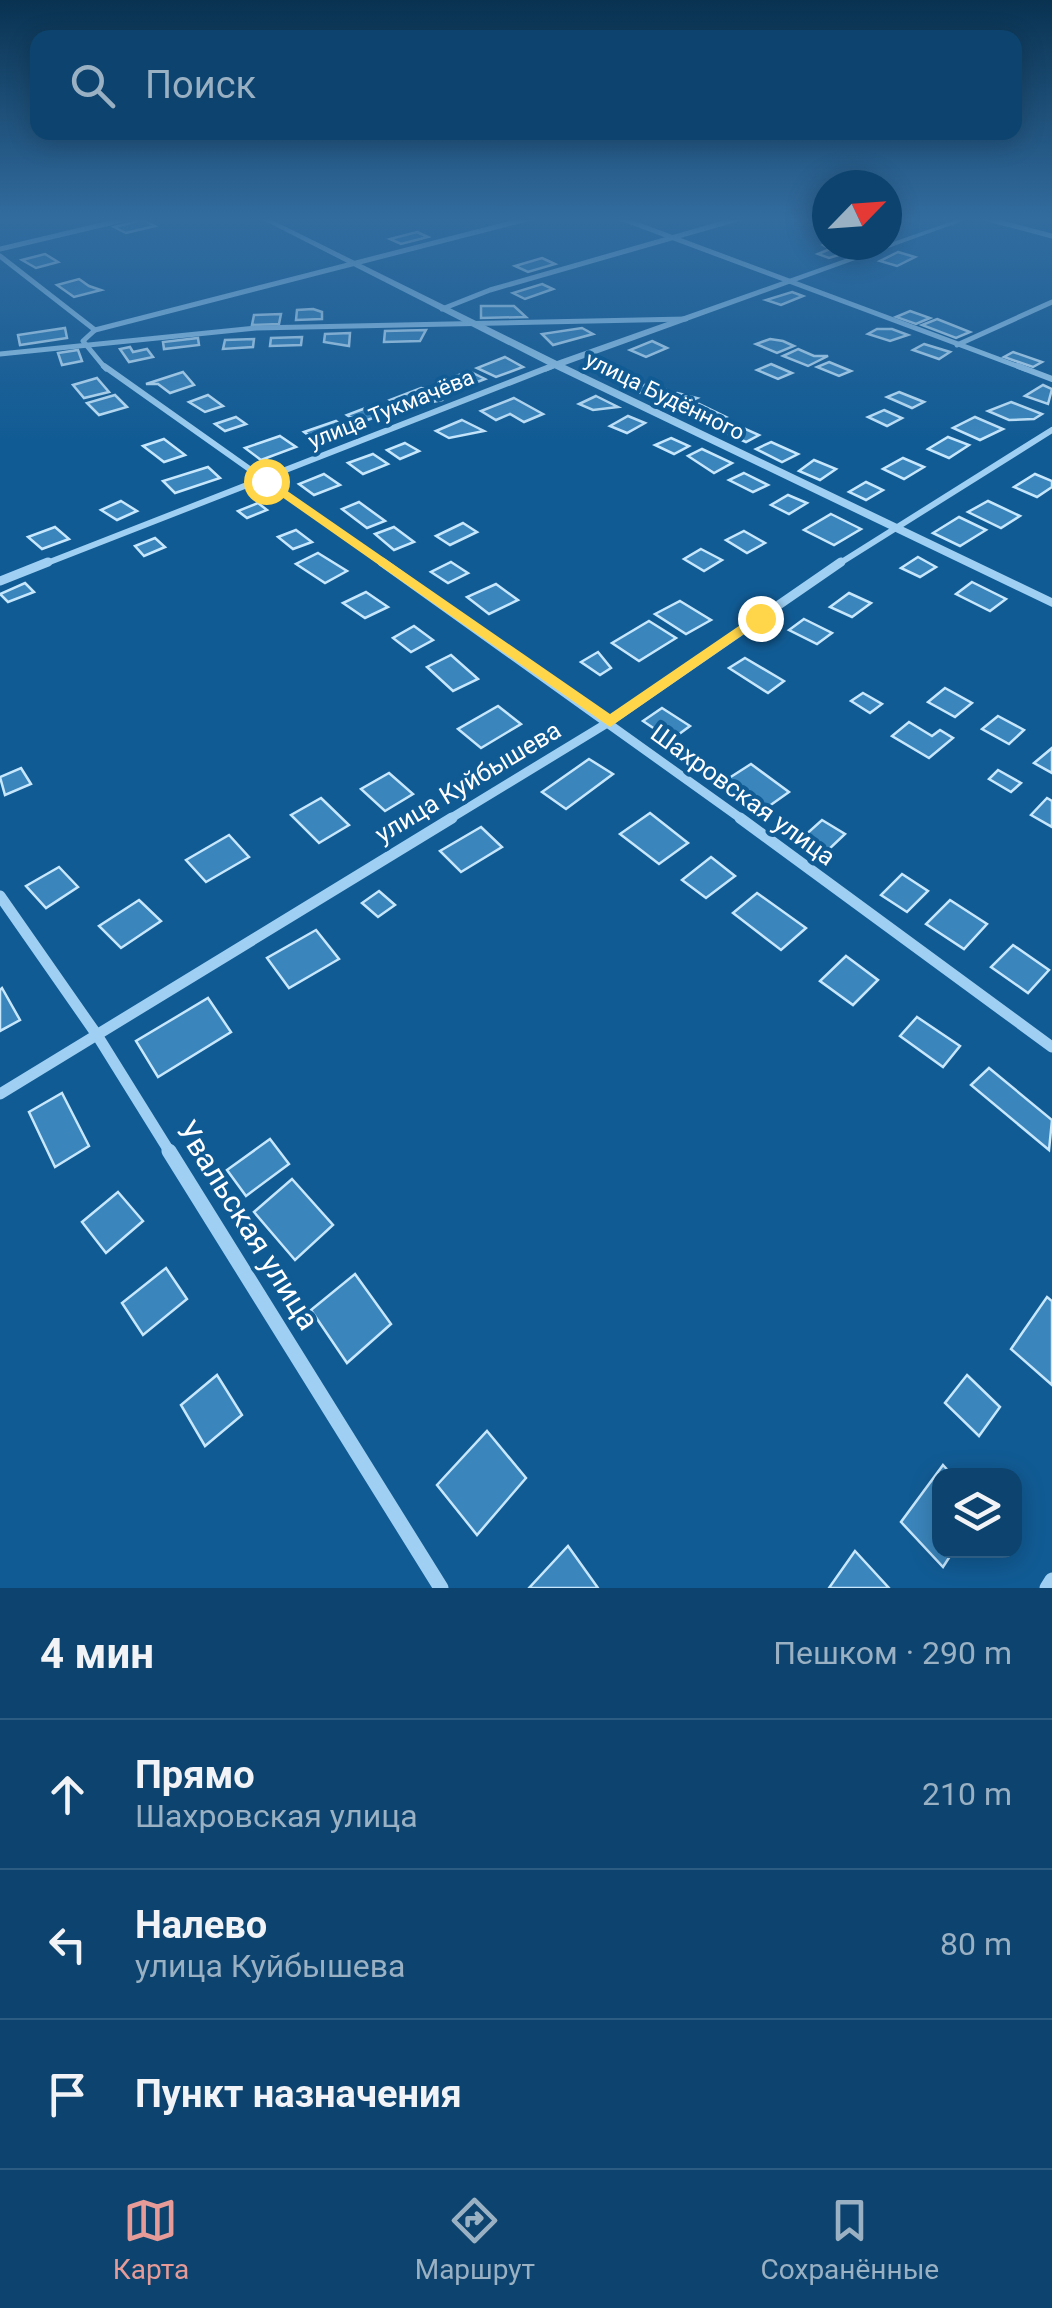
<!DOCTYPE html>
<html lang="ru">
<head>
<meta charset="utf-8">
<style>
	:root { --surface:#0d446f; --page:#1b4e77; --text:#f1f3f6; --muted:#9ab0c3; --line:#2d5c82; --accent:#e69b98 }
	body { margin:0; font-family:Roboto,sans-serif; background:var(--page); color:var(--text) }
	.controls { position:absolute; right:30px; bottom:30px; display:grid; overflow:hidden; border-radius:20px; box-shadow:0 5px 25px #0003 }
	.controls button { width:90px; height:90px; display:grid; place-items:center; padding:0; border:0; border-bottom:2px solid var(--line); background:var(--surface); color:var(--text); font:50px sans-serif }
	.compass { position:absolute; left:812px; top:170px; width:90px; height:90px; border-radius:50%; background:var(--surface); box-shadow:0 5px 25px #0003; rotate:65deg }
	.stop { position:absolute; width:30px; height:30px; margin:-22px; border:8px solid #ffd54a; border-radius:50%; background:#fff }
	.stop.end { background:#ffd54a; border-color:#fff; box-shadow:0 2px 10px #0008 }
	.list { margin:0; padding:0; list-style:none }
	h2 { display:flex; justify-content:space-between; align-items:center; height:130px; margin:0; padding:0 40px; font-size:42px }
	h2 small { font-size:32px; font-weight:400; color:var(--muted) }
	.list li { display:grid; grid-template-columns:65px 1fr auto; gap:30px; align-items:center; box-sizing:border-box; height:150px; padding:0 40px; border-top:2px solid var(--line) }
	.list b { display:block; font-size:38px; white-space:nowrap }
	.list p { margin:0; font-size:32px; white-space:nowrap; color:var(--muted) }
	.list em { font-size:32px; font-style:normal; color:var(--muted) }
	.icon { flex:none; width:55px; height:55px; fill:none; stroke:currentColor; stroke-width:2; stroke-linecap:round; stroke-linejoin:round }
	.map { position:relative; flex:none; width:1052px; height:1588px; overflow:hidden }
	.search { position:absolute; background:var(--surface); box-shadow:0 5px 25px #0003; left:30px; right:30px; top:30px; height:110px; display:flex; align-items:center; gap:25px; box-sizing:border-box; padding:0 35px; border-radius:20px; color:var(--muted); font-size:38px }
	.sheet { height:580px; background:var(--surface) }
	nav { display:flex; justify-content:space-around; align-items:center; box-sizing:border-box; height:140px; border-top:2px solid var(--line); background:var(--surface); font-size:28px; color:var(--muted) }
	nav a { display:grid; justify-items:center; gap:5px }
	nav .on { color:var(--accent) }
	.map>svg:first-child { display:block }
</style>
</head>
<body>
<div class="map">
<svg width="1052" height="1588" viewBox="0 0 1052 1588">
	<rect width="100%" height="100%" fill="#115b94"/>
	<g fill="#3a85bc" stroke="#c7e7fd" stroke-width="2.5">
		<path d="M143,220L155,226L126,233L114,227Z"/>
		<path d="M417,232L428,237L401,244L390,239Z"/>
		<path d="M827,243V245L852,251L829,258L818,254L830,249L823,245Z"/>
		<path d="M898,252L915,257L897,266L880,261Z"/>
		<path d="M45,254L58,262L36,268L22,260Z"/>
		<path d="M542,258L555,264L528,272L515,266Z"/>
		<path d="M79,279L89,286L101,290L74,297L57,285Z"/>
		<path d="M542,284L553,289L525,299L513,293Z"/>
		<path d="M792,292L803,296L781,305L766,300Z"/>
		<path d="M481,306H514L526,317L481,318Z"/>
		<path d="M313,309L322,312V319L296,320L297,310Z"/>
		<path d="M910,311L930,318L916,324L896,317Z"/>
		<path d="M281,314L279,324L252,325L254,315Z"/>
		<path d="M937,319L970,332L956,338L922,325Z"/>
		<path d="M65,328L67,338L20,345L18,335Z"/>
		<path d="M582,328L593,334L553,345L542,334Z"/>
		<path d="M877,329H892L908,335L890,341L868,334Z"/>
		<path d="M426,330L420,341L384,342L385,331Z"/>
		<path d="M350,333L349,346L324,342L325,334Z"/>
		<path d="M302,337L301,345L270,346L271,338Z"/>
		<path d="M198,338L199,345L164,349L163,342Z"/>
		<path d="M254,339L253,347L223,349L225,340Z"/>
		<path d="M770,339L783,341L794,346L777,353L756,344Z"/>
		<path d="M652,341L667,348L646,357L630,350Z"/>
		<path d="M924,344L950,352L939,359L913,350Z"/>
		<path d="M130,347L133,352L147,349L153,357L129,362L120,349Z"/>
		<path d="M798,349L814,356H828L808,366L783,356Z"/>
		<path d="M78,350L82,361L62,365L58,353Z"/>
		<path d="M1013,352L1042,362L1033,367L1004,357Z"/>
		<path d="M505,357L523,367L496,377L477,368Z"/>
		<path d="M829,362L851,371L839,376L817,367Z"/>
		<path d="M771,364L792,373L778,379L757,370Z"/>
		<path d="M469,371L485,379L454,391L438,383Z"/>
		<path d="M183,372L194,385L170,393L158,384H146Z"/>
		<path d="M97,378L109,392L84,398L73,385Z"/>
		<path d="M650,383L666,390L648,397L633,389Z"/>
		<path d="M1043,385L1052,389L1048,404L1025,396Z"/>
		<path d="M421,388L440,393L442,400L403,408L390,400Z"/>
		<path d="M899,392L924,402L912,408L887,397Z"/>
		<path d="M677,393L697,398L674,409L658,403Z"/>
		<path d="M115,395L127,407L99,415L87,403Z"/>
		<path d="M208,395L223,406L205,412L189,402Z"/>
		<path d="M596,396L618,407L593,410L579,404Z"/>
		<path d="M514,398L543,414L524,422L510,414L496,420L481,411Z"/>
		<path d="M1011,402L1042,414L1034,419L1009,420L988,411Z"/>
		<path d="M699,404L726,417L711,424L684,411Z"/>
		<path d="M371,406L384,414L359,423L347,415Z"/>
		<path d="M884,410L902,418L887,426L868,417Z"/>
		<path d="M628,416L645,423L627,433L610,426Z"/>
		<path d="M236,417L246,424L225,431L215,424Z"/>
		<path d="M975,417L1003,429L980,440L953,428Z"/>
		<path d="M462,420L484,431L449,438L436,431Z"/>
		<path d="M336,421L348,430L316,441L304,432Z"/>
		<path d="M732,423L759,435L746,442L719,430Z"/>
		<path d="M280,436L296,447L261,460L245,448Z"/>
		<path d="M948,437L969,445L949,458L928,449Z"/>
		<path d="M671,438L689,446L674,454L655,445Z"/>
		<path d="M164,439L185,455L164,462L143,446Z"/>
		<path d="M771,442L798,454L782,462L756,449Z"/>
		<path d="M405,443L419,451L400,459L387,450Z"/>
		<path d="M702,449L732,463L714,473L688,456Z"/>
		<path d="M373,454L388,464L363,474L348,463Z"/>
		<path d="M903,458L924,467L904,479L883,469Z"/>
		<path d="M814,460L836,469L820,480L799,471Z"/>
		<path d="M208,467L220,478L175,493L163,481Z"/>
		<path d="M744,473L768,485L753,492L729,480Z"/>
		<path d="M324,474L340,485L314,495L299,484Z"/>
		<path d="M1035,474L1052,481V487L1037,497L1014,487Z"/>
		<path d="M866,482L883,490L866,500L849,492Z"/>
		<path d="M788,495L807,503L789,514L771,505Z"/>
		<path d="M121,501L137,511L117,520L101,510Z"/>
		<path d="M988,501L1020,516L1001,528L968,512Z"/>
		<path d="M359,502L385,521L367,528L342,509Z"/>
		<path d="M258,503L267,510L247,518L238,511Z"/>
		<path d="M831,514L861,529L834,545L804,530Z"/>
		<path d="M959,517L986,530L960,546L933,533Z"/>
		<path d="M463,523L477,532L450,545L436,536Z"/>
		<path d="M55,527L69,539L42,549L28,537Z"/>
		<path d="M394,527L414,542L394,550L375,534Z"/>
		<path d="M296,530L312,542L293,549L278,537Z"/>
		<path d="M744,531L765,543L747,553L726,540Z"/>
		<path d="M155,538L165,547L144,556L135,546Z"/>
		<path d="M701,549L722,560L704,571L684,559Z"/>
		<path d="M318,553L347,571L325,583L296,564Z"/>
		<path d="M918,557L936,567L920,577L901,568Z"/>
		<path d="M451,562L468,573L448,583L431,572Z"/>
		<path d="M972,582L1006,599L990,611L956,594Z"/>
		<path d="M25,583L34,592L8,602L0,594Z"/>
		<path d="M496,584L518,600L489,614L467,597Z"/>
		<path d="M366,592L388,607L365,618L343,603Z"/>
		<path d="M849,593L871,603L852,617L830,607Z"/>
		<path d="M680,601L711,620L686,634L655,614Z"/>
		<path d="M804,619L832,633L817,644L789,630Z"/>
		<path d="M649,621L676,638L639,661L612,643Z"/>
		<path d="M414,626L433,640L411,652L393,638Z"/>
		<path d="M598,652L611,668L600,675L581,662Z"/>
		<path d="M451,655L478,679L453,691L427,667Z"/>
		<path d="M745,658L784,681L768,693L729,668Z"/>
		<path d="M945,688L972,703L955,717L928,702Z"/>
		<path d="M863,693L882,704L870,713L851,701Z"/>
		<path d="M498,706L521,724L481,748L458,729Z"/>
		<path d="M662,708L690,726L671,740L643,721Z"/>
		<path d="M998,716L1024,730L1009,744L982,729Z"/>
		<path d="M909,722L932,736L940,730L953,738L929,758L892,736Z"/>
		<path d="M1052,748V773L1034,763Z"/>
		<path d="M589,759L613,774L566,809L542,792Z"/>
		<path d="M751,764L789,792L765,809L726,780Z"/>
		<path d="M21,768L31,784L5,795L0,777Z"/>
		<path d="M998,770L1021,783L1011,792L989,779Z"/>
		<path d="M389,773L413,794L385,811L361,789Z"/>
		<path d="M321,798L349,825L319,843L291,815Z"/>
		<path d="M1047,798L1052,801V827L1031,815Z"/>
		<path d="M650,813L688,843L659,864L620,834Z"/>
		<path d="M822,820L845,834L825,853L802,838Z"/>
		<path d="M481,827L502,847L461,872L440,851Z"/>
		<path d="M229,835L249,857L206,882L186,860Z"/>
		<path d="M711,857L735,876L706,898L682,880Z"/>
		<path d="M59,867L78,887L46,908L26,886Z"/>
		<path d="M902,874L928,891L907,912L881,895Z"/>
		<path d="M379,891L395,905L378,917L362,903Z"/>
		<path d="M757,893L806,928L781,950L733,913Z"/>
		<path d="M139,900L161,921L121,948L99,926Z"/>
		<path d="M950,900L987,924L964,949L926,924Z"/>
		<path d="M316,930L339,959L289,988L267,958Z"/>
		<path d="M1013,945L1049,970L1028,993L991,967Z"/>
		<path d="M846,956L878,980L853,1005L820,981Z"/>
		<path d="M2,988L20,1020L0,1031V990Z"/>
		<path d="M208,998L231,1032L158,1077L136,1041Z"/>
		<path d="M917,1017L960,1046L943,1067L900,1036Z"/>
		<path d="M989,1068L1052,1120L1049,1150L971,1085Z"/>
		<path d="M62,1093L89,1146L55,1167L29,1112Z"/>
		<path d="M270,1139L289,1164L246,1196L227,1170Z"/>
		<path d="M292,1179L333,1225L295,1260L254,1212Z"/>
		<path d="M118,1192L143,1221L106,1253L82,1222Z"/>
		<path d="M166,1268L187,1299L143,1335L122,1303Z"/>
		<path d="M355,1274L391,1324L347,1363L311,1310Z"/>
		<path d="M1047,1297L1052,1301V1385L1011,1349Z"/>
		<path d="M217,1375L242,1415L205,1446L181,1405Z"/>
		<path d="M967,1375L1000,1407L979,1436L945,1403Z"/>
		<path d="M487,1431L526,1478L477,1535L437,1485Z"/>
		<path d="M943,1465L953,1476H940V1550H954L943,1567L901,1522Z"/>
		<path d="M568,1546L598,1588H529Z"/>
		<path d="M855,1551L889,1588H829Z"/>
	</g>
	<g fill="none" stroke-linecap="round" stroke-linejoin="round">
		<g stroke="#9fd0f3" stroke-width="5">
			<path d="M620,218L1025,369"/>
			<path d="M984,218L1052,236"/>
			<path d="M0,249L131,218"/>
			<path d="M0,256L95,330L83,341L106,369"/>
			<path d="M442,309L490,290L741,218"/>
			<path d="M95,330L531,218"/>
			<path d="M957,345L1052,302"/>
			<path d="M0,354L256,328L686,319"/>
			<path d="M546,369L556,365"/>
		</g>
		<g stroke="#9fd0f3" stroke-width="6">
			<path d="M104,366L385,565"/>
			<path d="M1018,366L1052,379"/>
			<path d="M42,565L552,366"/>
			<path d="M837,565L1052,430"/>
		</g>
		<g stroke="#9fd0f3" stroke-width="9">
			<path d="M382,562L743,820"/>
			<path d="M0,581L48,562"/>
			<path d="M448,820L609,722L841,562"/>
		</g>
		<g stroke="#9fd0f3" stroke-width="11">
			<path d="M740,818L1052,1047"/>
			<path d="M0,896L97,1035L171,1154"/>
			<path d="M0,1094L452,818"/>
		</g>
		<g stroke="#9fd0f3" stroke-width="15">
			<path d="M169,1151L441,1588"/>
			<path d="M1047,1588L1052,1580"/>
		</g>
		<path fill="#9fd0f3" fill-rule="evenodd" d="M259,218H268L557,361L961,218H971L565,365L1052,598V607L552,367Z"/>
	</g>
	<linearGradient id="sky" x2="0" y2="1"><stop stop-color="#093251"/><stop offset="0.5" stop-color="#326c9f"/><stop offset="1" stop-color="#326c9f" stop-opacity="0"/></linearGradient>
	<rect width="1052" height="440" fill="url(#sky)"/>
	<path fill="#ffd54a" d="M262,479H270L610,714L755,615L767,618L610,727L262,483Z"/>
	<g text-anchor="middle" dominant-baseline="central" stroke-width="8" stroke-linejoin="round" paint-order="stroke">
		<g font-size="22" fill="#fff" stroke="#115b94">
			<text transform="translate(665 396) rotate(26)">улица Будённого</text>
			<text transform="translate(391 409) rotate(-22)">улица Тукмачёва</text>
		</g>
		<g font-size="25" fill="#fff" stroke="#115b94">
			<text transform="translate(468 782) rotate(-31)">улица Куйбышева</text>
			<text transform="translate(743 795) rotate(36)">Шахровская улица</text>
		</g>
		<g font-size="30" fill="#fff" stroke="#115b94">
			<text transform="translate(248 1225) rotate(58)">Увальская улица</text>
		</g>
	</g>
</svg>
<div class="controls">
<button><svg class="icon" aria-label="layers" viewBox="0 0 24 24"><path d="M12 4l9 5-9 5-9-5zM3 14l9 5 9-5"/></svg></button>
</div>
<svg class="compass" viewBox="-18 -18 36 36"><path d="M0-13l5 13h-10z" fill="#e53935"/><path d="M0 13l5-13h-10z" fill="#9ab0c3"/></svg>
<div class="stop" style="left:266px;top:481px"></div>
<div class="stop end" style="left:760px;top:618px"></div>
<div class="search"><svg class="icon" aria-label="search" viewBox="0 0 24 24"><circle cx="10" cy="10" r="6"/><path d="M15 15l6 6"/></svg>Поиск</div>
</div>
<section class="sheet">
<h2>4 мин<small>Пешком · 290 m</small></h2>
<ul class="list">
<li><svg class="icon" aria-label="ahead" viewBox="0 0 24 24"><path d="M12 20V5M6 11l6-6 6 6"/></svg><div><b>Прямо</b><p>Шахровская улица</p></div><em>210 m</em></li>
<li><svg class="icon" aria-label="left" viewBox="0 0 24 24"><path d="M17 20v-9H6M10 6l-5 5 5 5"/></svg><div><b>Налево</b><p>улица Куйбышева</p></div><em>80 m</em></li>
<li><svg class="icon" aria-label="arrive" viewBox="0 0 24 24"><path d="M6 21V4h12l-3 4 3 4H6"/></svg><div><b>Пункт назначения</b></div></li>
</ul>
</section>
<nav>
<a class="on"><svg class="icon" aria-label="map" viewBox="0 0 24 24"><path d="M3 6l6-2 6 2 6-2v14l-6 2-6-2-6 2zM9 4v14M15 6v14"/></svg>Карта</a>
<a><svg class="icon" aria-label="directions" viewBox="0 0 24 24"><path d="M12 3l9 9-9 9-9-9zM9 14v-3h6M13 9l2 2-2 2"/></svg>Маршрут</a>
<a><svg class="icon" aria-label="saved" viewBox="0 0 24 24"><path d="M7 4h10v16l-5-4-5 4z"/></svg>Сохранённые</a>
</nav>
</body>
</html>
